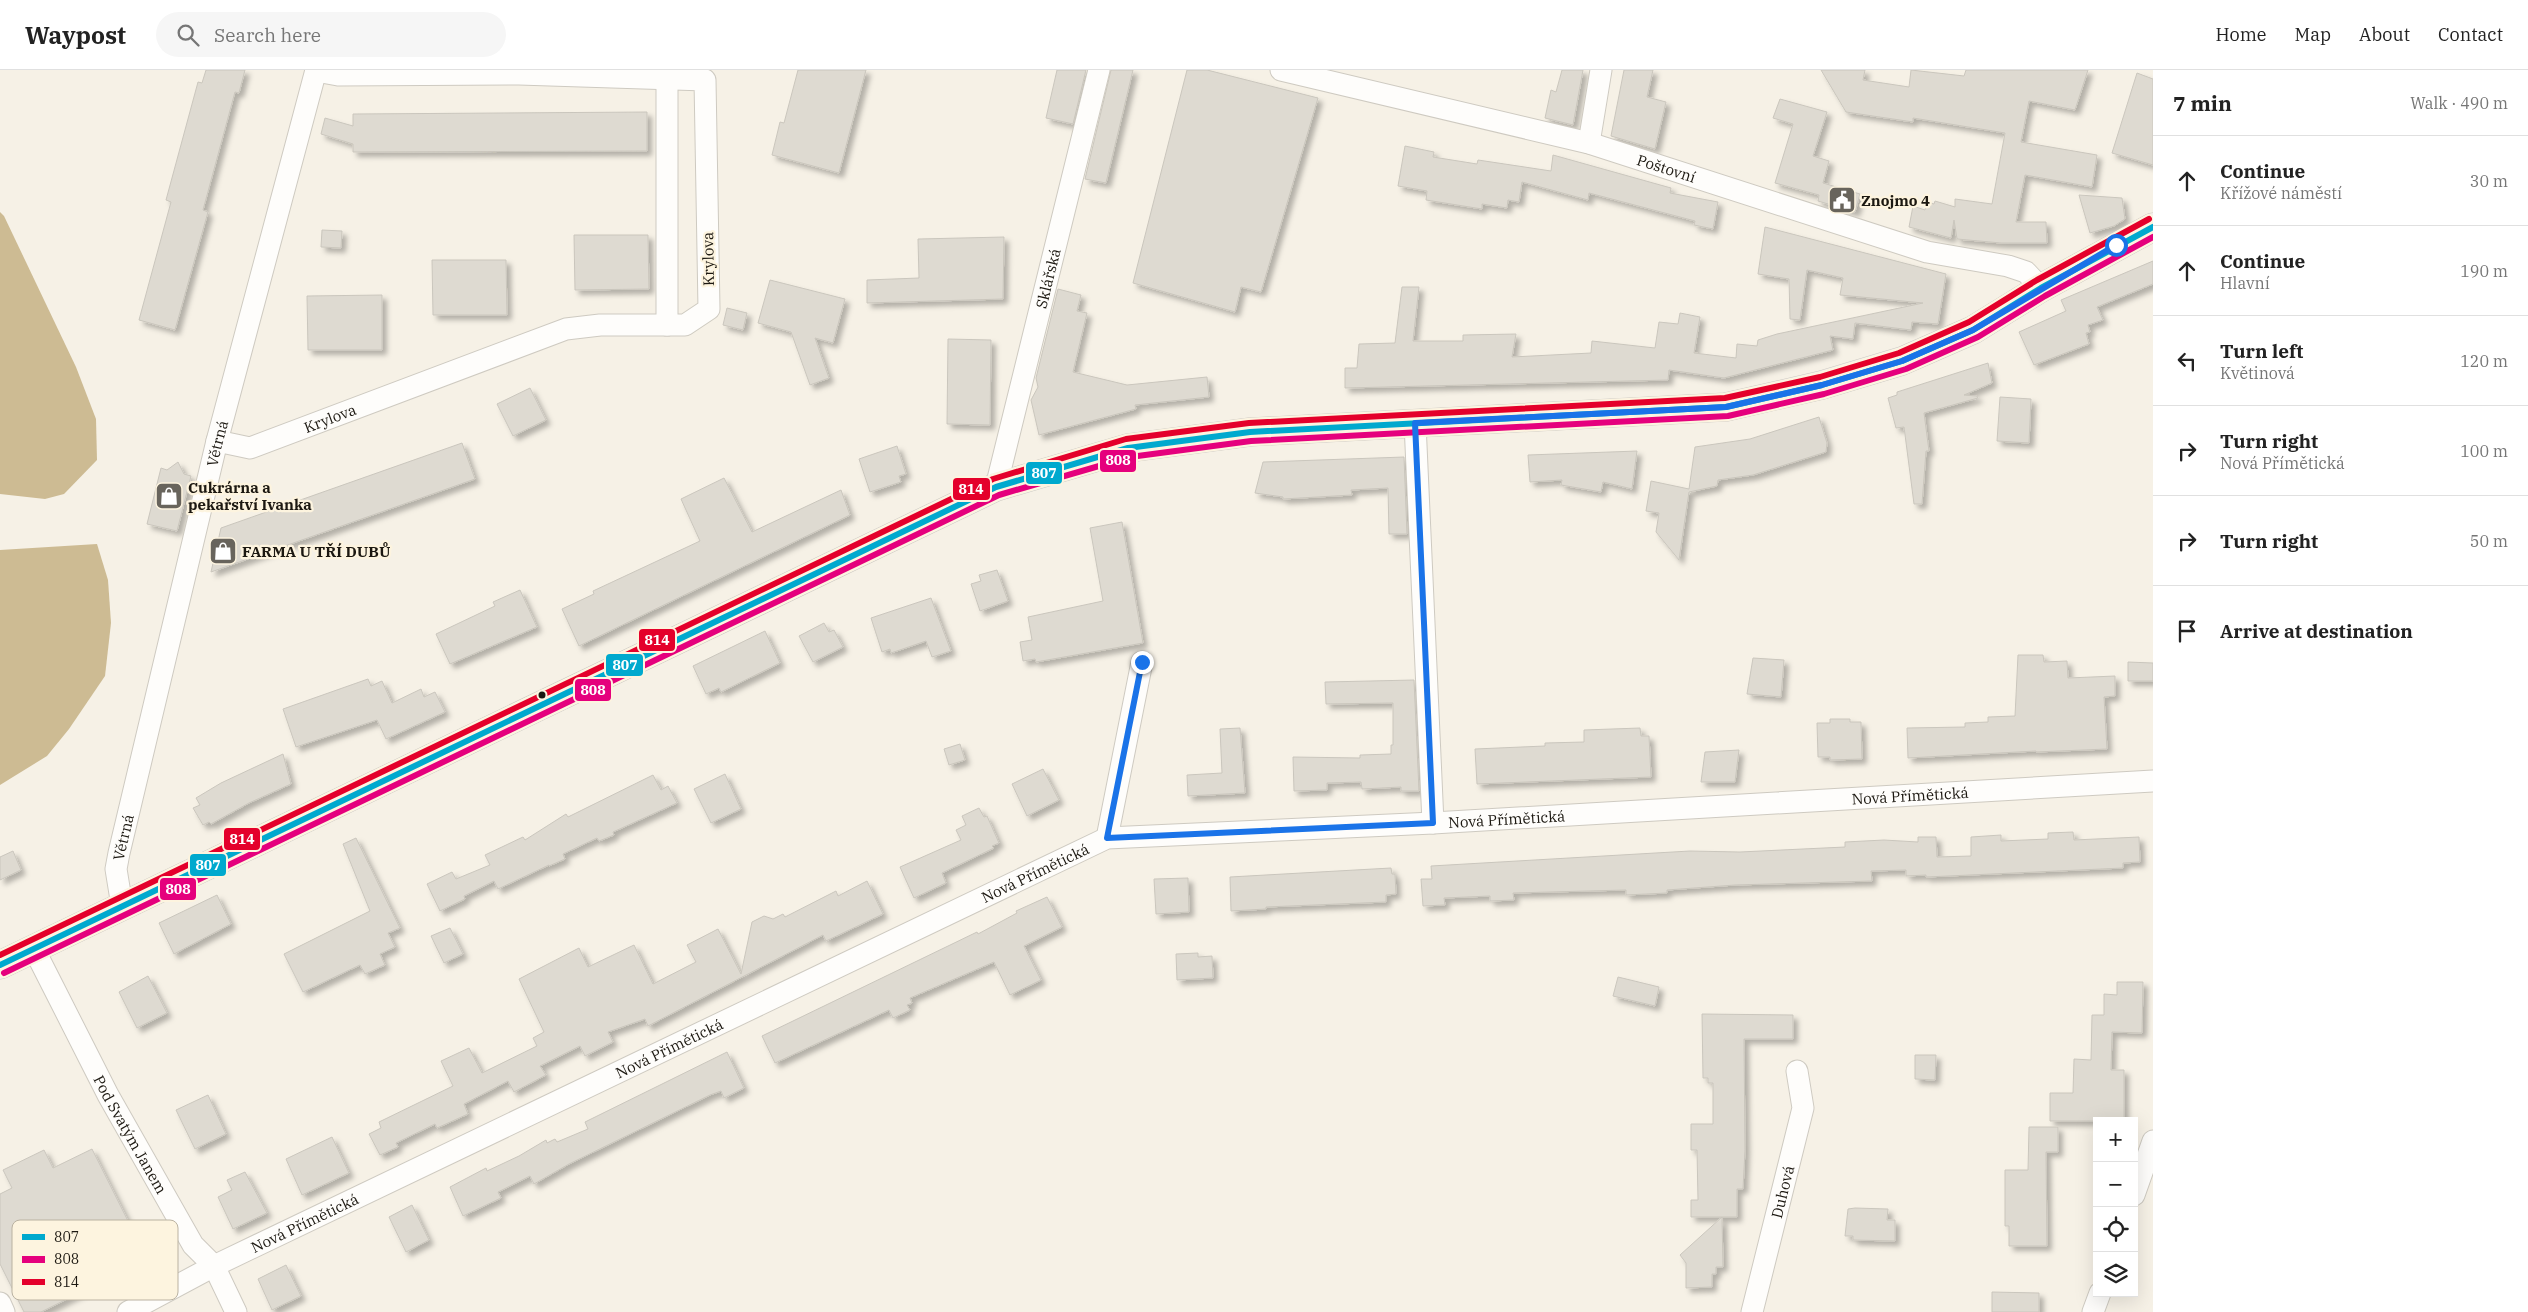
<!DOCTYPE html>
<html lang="en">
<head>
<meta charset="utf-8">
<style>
	:root { --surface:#fff; --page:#f6f6f6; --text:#222; --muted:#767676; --line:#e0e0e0 }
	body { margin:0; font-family:"IBM Plex Serif",serif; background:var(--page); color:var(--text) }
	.controls { position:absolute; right:15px; bottom:15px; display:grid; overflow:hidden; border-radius:0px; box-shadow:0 5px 20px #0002 }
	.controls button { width:45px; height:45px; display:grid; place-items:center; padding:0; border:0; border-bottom:1px solid var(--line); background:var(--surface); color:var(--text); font:25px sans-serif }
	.stop { position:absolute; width:15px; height:15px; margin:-11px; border:4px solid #1a73e8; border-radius:50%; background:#fff }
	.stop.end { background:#1a73e8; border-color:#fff; box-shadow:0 1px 5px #0008 }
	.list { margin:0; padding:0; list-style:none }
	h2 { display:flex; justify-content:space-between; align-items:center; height:65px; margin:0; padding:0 20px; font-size:21px }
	h2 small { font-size:16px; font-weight:400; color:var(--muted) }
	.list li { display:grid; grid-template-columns:32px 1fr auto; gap:15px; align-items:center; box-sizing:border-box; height:90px; padding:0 20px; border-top:1px solid var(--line) }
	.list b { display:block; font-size:19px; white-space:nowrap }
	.list p { margin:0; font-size:16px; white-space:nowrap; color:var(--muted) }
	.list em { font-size:16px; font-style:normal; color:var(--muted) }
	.icon { flex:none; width:28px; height:28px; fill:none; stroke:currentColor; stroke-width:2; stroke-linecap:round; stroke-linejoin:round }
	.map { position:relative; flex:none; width:2153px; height:1242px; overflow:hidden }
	header { display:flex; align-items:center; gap:30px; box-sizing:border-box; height:70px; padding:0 25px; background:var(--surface); border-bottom:1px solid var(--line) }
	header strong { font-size:24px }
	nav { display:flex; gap:28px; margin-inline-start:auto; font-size:18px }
	.search { width:350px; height:45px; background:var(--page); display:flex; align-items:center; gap:12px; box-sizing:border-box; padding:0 18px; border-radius:28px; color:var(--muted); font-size:19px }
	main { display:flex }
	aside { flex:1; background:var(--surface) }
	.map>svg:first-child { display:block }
</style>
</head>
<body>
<header>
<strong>Waypost</strong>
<div class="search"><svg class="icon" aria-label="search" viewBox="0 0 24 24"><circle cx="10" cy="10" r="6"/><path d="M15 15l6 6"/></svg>Search here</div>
<nav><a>Home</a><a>Map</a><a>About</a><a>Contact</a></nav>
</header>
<main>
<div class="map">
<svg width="2153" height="1242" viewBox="0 0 2153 1242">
	<defs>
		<filter id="shadow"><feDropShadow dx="4.5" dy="4.5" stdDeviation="2.5" flood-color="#0004"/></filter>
	</defs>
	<rect width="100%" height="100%" fill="#f6f1e6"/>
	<g fill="#cdbb93">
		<path d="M0,142L4,146L76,297L96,349L97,390L64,424L45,429L0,424Z"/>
		<path d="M97,474L108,510L111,553L105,606L69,659L47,686L0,715V480Z"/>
	</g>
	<g fill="#dedad1" stroke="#cac6bd" filter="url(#shadow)">
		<path d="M206,0H245L239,23L235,22L203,140L208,142L175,260L139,250L171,132L166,130L198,12L202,13Z"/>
		<path d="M798,0H866L839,103L772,85L780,52L784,53Z"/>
		<path d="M1057,0H1086L1073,54L1046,48Z"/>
		<path d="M1111,0H1133L1106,113L1085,109Z"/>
		<path d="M1187,0H1207L1318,28L1261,222L1241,217L1235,242L1133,213Z"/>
		<path d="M1562,0H1583L1573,55L1545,48L1551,20L1556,22Z"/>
		<path d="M1624,0H1653L1647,27L1666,32L1655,79L1611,66Z"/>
		<path d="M1821,0H1865L1863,10L1909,17L1911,0L1964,6L1966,0H2088L2075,40L2029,31L2021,72L2097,85L2092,117L2025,105L2016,152H2046L2047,173H2001L1957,169L1954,150L1951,168L1909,157L1913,136L1925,140L1927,132L1934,134L1935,131L1955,137V129L1992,134L2005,63L1913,48V52L1846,42Z"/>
		<path d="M2137,3L2153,9V95L2112,83Z"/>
		<path d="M1780,29L1827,42L1813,86L1829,91L1823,113L1860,124L1855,142L1818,131L1819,125L1775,113L1793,54L1773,48Z"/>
		<path d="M647,42V81L353,82V74L321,64L325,48L353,56V44Z"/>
		<path d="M1405,76L1434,82L1433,87L1477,94L1478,90L1551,101L1553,85L1671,118L1670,123L1718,132L1713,159L1694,155L1695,151L1589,123L1588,130L1522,112L1519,132L1508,130L1507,138L1482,134V139L1426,130L1427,121L1398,116Z"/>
		<path d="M2079,125L2122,128L2125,149L2114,156L2090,163Z"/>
		<path d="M1765,157L1946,204L1938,254L1912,252L1911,260L1855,253L1853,269L1830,266L1833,280L1724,308L1669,300L1668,310L1345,318V298H1357L1359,274L1395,273L1402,217H1419L1413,271H1463V265L1516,264L1512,287L1591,283L1592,271L1655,278L1659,252L1678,254L1680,243L1700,247L1694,283L1736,288L1737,274L1757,276L1758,270L1777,264L1923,233L1840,225L1843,208L1807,200L1800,250L1790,249L1789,209L1758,204Z"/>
		<path d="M322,160L342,161L341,178L321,177Z"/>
		<path d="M574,165H648L649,219L575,220Z"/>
		<path d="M1004,167L1003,229L867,233V210L919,208L918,169Z"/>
		<path d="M432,190H506L507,245H433Z"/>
		<path d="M2153,191V214L2097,237L2103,250L2088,255L2090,262L2086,263L2089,274L2034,295L2019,262L2066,241L2061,230Z"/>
		<path d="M770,210L845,229L833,273L815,268L829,308L810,315L791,262L758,253Z"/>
		<path d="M1058,219L1081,225L1077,241L1087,243L1073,302L1127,315L1207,307L1209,327L1135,335L1136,339L1039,365L1031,330L1038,317L1036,308Z"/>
		<path d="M382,225V280H308L307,226Z"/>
		<path d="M727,238L747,243L743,260L723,255Z"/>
		<path d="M948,269L991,270L990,355L947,354Z"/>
		<path d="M1988,293L1992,313L1964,325L1977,326L1978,328L1924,343L1929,381H1926L1922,434H1914L1904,357L1896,358L1888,328L1897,325V322Z"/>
		<path d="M530,318L546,350L513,366L497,334Z"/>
		<path d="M2000,327L2031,329L2029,373L1997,371Z"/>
		<path d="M1819,347L1827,373L1826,382L1753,405L1718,410L1717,416L1689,422L1679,490L1656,462L1659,443L1646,441L1651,411L1689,419L1695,377L1750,369Z"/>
		<path d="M462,373L475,409L211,502L221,458Z"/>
		<path d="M897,376L906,404L899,406L901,412L870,422L859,389Z"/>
		<path d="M1637,381L1632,419L1603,412L1601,422L1561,415L1562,410L1530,412L1528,385Z"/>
		<path d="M1404,387L1407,464H1389L1388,418L1351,420L1352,425L1283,429V427L1255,423L1263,392Z"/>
		<path d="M178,392L184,404L191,406L177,461L147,454L161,398L167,400Z"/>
		<path d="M724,408L752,462L841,420L850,445L579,576L562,539L594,524L593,521L700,471L681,429Z"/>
		<path d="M1122,452L1143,573L1036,592L1035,589L1023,591L1020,572L1032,570L1028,547L1103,531L1090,458Z"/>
		<path d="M997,500L1008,531L980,541L971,514L981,511L979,505Z"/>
		<path d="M520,520L537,557L450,594L436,564L495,536L493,532Z"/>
		<path d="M931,528L951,581L932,587L926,571L891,583L890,579L882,582L871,548Z"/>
		<path d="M824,553L829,562L834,560L843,577L813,592L799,566Z"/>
		<path d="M765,561L780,593L721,622L719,618L706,624L693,596Z"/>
		<path d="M2018,585H2043L2044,592L2067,591L2068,608L2115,606V626L2104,627L2107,679L2036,682V681L1908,688L1907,658L1965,657V653L1988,652V647L2015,646Z"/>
		<path d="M1753,588L1784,590L1781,627L1747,624Z"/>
		<path d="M2128,592L2153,593V611H2128Z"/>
		<path d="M368,609L371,616L382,611L392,633L421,619L424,627L435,622L445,642L386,669L377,650L296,677L283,639Z"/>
		<path d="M1414,610L1419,721H1401V717L1362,719L1361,712L1327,713V720L1294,721L1293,687L1360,688V685L1391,684V675H1393V633L1326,634L1325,612Z"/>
		<path d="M1830,649H1850V652H1861L1862,689L1830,690V687H1818L1817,653H1830Z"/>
		<path d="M1240,658L1245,723L1188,726L1187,705L1222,703L1220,659Z"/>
		<path d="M1640,658L1641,666H1649L1651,707L1477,714L1475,679L1545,676V673L1584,672V660Z"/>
		<path d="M960,674L965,690L949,695L944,679Z"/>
		<path d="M1739,680L1735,712H1701L1705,682Z"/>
		<path d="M283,684L291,714L249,733L211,754L209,752L203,755L193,738L200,735L196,728L221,713Z"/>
		<path d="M1043,699L1059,730L1027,746L1012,714Z"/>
		<path d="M725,704L741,739L711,753L694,719Z"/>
		<path d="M653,705L661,720L668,716L677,733L613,762L614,765L599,771L597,768L563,784L565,789L549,796V795L498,819L494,811L464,826L465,829L440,841L427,814L452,802L456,809L490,795L485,785L523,767L525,770L566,744L568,747Z"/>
		<path d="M979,738L984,747L987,746L999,773L992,776L994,778L942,803L946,813L914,828L900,797L961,770L956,760L966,755L962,746Z"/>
		<path d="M2073,762L2074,770L2139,767L2140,792L2123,793V798L1926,807V805L1906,806V800L1871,801L1872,811L1735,815L1667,820V823L1626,825V820L1513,823L1514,830L1490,831V826L1444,828L1445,835L1423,836L1421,809H1432L1431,796L1690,781L1740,782L1845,777V772L1884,770L1918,772V767H1936L1937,787L1971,786V767L2001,765V771L2048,769V763Z"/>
		<path d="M356,768L400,858L388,863L395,877L380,884L385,895L365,904L360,895L303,922L284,884L370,841L343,774Z"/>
		<path d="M13,781L21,800L0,810V787Z"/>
		<path d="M1391,798L1392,804H1395L1396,824L1386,825V832L1266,837V839L1231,841L1230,807Z"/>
		<path d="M1188,808L1189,842L1156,844L1154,809Z"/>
		<path d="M867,811L883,844L826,871L823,865L648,956L645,949L608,962L613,972L585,986L580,976L540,996L546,1005L514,1022L508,1011L464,1034L468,1044L437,1058L435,1054L396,1073L398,1077L380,1085L369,1064L381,1058L379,1052L453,1016L441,991L469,978L482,1003L537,976L533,968L544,962L519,909L579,878L588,897L634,875L653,914L696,892L687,875L718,859L741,904L752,852L764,846L773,849L783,844L785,847L836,821L838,826Z"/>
		<path d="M217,825L231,854L174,884L159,853Z"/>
		<path d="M1047,827L1062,857L1024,876L1041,910L1010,925L994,892L910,928L912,933L907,935L910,940L893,948L889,940L775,993L762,966L977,862L978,864L1017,843L1016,841Z"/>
		<path d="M450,858L463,884L444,893L431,866Z"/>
		<path d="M1198,883V887L1212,886L1213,908L1177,910L1176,884Z"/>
		<path d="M148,906L167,943L137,958L119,922Z"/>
		<path d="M1618,907L1659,917L1655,936L1613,926Z"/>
		<path d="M2117,912H2143L2142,963L2112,962L2111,1000H2124V1051H2050V1023H2073L2074,989L2091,990L2092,945H2104V924L2117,925Z"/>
		<path d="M1702,944L1793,945V969H1744L1745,1080L1743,1119H1737V1147H1722L1723,1197H1716V1204H1712V1217L1686,1218V1193L1680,1185L1722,1147H1691V1130H1698L1697,1080H1691V1054H1713V1013H1708V1008H1703Z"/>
		<path d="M727,982L744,1018L724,1028L721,1021L710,1025L569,1094L534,1114L530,1106L498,1122L501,1128L463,1146L450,1117L486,1098L487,1101L519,1086L546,1070L547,1073L555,1069L557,1072L588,1059L585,1052Z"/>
		<path d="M1915,985H1936L1935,1010L1915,1009Z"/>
		<path d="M208,1025L226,1064L195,1079L176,1040Z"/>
		<path d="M2029,1057H2058V1082H2046L2047,1176H2009V1156H2005V1100H2028Z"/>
		<path d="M332,1067L349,1103L302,1125L286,1089Z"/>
		<path d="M92,1079L147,1189L41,1242H24L0,1194V1124L12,1118L3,1100L44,1080L53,1098Z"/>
		<path d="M245,1102L267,1143L233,1159L218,1127L232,1120L227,1110Z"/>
		<path d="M412,1135L429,1170L406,1182L389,1147Z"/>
		<path d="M1855,1138L1888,1139L1887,1150H1895V1171L1853,1170V1166H1845L1848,1139Z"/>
		<path d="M286,1195L301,1226L272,1240L258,1209Z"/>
		<path d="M1992,1222L2039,1223V1242H1992Z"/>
	</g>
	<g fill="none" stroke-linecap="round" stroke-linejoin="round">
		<g stroke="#cecac1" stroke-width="23">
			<g id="street">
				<path id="s1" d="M1281,0L1589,73L1927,182L2008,196L2026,202L2041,218"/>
				<path d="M1589,73L1601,0"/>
				<path d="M667,255V10"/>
				<path d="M1415,353L1433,753"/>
				<path id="s2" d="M217,371L250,378L566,259L600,255H685L709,239L705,10L519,4L338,5L316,1"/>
				<path id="s3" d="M996,417L1099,0"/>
				<path d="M1107,768L1142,592"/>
				<path id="s4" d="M122,836L116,799L119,783L217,371L316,0"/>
				<path id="s5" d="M34,879L108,1025L193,1175L214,1196L236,1242"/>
				<path d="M2134,1125L2153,1071"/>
				<path d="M0,1233L4,1242"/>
				<path id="s6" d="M128,1242L214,1196L1107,768L1433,753L2153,711"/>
				<path id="s7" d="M1752,1242L1803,1038L1797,1001"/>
				<path d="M2093,1242L2100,1223"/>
			</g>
		</g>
		<g stroke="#cecac1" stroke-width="29">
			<path id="secondary" d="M0,895L996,417L1128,378L1250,362L1726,337L1822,315L1902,291L1973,260L2041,218L2153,157"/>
		</g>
		<use href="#street" stroke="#fefdfb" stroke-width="21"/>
		<use href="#secondary" stroke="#f3f0ea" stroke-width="28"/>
		<g stroke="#fdf4df" stroke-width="10">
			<path id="bus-1" d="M0,895L996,417L1128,378L1250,362L1726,337L1822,315L1902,291L1973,260L2041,218L2153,157"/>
		</g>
		<g stroke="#fdf4df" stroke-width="10">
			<path id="bus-2" d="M4,903L999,425L1130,387L1251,371L1728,346L1824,324L1906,299L1978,267L2045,226L2153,167"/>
		</g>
		<g stroke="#fdf4df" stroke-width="10">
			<path id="bus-3" d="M0,885L993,409L1126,369L1249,353L1725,328L1820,307L1899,283L1969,252L2037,210L2149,149"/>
		</g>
		<use href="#bus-1" stroke="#00a9ce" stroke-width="6"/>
		<use href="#bus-2" stroke="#e5007d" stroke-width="6"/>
		<use href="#bus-3" stroke="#e4002b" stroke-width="6"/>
	</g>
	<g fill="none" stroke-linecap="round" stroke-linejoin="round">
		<path stroke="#1a73e8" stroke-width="6" d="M1142,592L1107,768L1433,753L1415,353L1726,337L1822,315L1902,291L1973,260L2116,175"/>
	</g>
	<defs>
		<g id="civic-square" transform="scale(1.4375)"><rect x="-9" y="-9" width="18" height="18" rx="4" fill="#68645c" stroke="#fdf4df"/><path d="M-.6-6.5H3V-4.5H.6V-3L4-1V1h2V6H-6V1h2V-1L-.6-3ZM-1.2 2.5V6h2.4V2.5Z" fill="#fff"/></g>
		<g id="shop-square" transform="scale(1.4375)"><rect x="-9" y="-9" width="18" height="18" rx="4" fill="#68645c" stroke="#fdf4df"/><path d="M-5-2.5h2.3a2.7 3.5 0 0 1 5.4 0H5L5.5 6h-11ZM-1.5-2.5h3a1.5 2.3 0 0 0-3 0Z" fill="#fff"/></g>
	</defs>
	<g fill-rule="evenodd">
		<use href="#civic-square" x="1842" y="130"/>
		<use href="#shop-square" x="169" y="426"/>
		<use href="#shop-square" x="223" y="481"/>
	</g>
	<circle fill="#1c1811" stroke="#fdf4df" stroke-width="2" cx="542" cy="625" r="4.5"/>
	<g text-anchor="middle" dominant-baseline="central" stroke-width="4.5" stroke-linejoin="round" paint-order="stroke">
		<g font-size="15" fill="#1c1811" stroke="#fdf4df">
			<text stroke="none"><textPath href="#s1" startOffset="398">Poštovní</textPath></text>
			<text transform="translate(708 189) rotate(-91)">Krylova</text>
			<text stroke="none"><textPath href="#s3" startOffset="215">Sklářská</textPath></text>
			<text stroke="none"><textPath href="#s2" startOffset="119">Krylova</textPath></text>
			<text stroke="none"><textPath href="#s4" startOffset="475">Větrná</textPath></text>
			<text stroke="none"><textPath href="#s6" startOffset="1892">Nová Přímětická</textPath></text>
			<text stroke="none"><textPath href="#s6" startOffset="1488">Nová Přímětická</textPath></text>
			<text stroke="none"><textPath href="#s4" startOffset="70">Větrná</textPath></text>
			<text stroke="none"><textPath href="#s6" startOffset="1008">Nová Přímětická</textPath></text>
			<text stroke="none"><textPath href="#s6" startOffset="602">Nová Přímětická</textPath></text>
			<text stroke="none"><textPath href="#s5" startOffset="209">Pod Svatým Janem</textPath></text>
			<text stroke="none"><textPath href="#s7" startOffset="124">Duhová</textPath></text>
			<text stroke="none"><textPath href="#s6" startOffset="198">Nová Přímětická</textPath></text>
		</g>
		<g font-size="15" font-weight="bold" fill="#1c1811" stroke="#fdf4df" text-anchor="start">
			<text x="1861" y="130">Znojmo 4</text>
			<text x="188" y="417">Cukrárna a<tspan x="188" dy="17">pekařství Ivanka</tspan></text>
			<text x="242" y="481">FARMA U TŘÍ DUBŮ</text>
		</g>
	</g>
	<rect x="12" y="1150" width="166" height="80" rx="8" fill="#fdf4df" stroke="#bab2a1" stroke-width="1"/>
	<rect x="22" y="1164" width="23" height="6" fill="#00a9ce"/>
	<rect x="22" y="1186" width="23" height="7" fill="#e5007d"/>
	<rect x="22" y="1209" width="23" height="6" fill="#e4002b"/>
	<g font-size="14" fill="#1c1811">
		<text x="54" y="1172">807</text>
		<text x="54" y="1194">808</text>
		<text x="54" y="1217">814</text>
	</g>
	<g stroke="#fdf4df" stroke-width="2">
		<rect x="1099" y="379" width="38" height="24" rx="5" fill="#e5007d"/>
		<rect x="1025" y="391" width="38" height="24" rx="5" fill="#00a9ce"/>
		<rect x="952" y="407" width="39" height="24" rx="5" fill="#e4002b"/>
		<rect x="638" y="558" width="38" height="24" rx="5" fill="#e4002b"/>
		<rect x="605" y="583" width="39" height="24" rx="5" fill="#00a9ce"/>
		<rect x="574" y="608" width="38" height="24" rx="5" fill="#e5007d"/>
		<rect x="223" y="757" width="38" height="24" rx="5" fill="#e4002b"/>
		<rect x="189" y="783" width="38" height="24" rx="5" fill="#00a9ce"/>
		<rect x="159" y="807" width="38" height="24" rx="5" fill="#e5007d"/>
	</g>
	<g font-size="14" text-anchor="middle" font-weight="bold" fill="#fff">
		<text x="1118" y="395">808</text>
		<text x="1044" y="408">807</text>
		<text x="971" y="424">814</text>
		<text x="657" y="575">814</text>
		<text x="625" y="600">807</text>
		<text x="593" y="625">808</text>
		<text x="242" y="774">814</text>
		<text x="208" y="800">807</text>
		<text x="178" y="824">808</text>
	</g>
</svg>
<div class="controls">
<button>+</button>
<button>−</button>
<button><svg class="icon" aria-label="locate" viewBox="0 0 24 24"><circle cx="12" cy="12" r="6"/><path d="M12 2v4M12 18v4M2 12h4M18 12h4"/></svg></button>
<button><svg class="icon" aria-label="layers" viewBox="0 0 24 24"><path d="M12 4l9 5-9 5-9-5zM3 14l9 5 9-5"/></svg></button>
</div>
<div class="stop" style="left:2116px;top:175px"></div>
<div class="stop end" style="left:1142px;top:592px"></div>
</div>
<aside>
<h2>7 min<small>Walk · 490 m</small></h2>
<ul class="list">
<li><svg class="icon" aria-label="ahead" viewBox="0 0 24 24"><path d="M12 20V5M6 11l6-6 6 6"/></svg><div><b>Continue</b><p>Křížové náměstí</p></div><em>30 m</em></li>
<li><svg class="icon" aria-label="ahead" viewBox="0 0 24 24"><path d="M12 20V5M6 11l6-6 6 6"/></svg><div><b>Continue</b><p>Hlavní</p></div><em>190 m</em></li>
<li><svg class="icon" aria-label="left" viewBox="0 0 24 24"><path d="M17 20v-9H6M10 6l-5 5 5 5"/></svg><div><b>Turn left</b><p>Květinová</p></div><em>120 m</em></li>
<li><svg class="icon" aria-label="right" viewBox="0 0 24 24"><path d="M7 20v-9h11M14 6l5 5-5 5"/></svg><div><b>Turn right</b><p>Nová Přímětická</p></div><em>100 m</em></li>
<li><svg class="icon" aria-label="right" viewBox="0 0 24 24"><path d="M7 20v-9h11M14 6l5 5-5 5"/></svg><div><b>Turn right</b></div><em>50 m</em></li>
<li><svg class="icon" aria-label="arrive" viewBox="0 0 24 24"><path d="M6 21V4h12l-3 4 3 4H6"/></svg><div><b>Arrive at destination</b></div></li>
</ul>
</aside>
</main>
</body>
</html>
